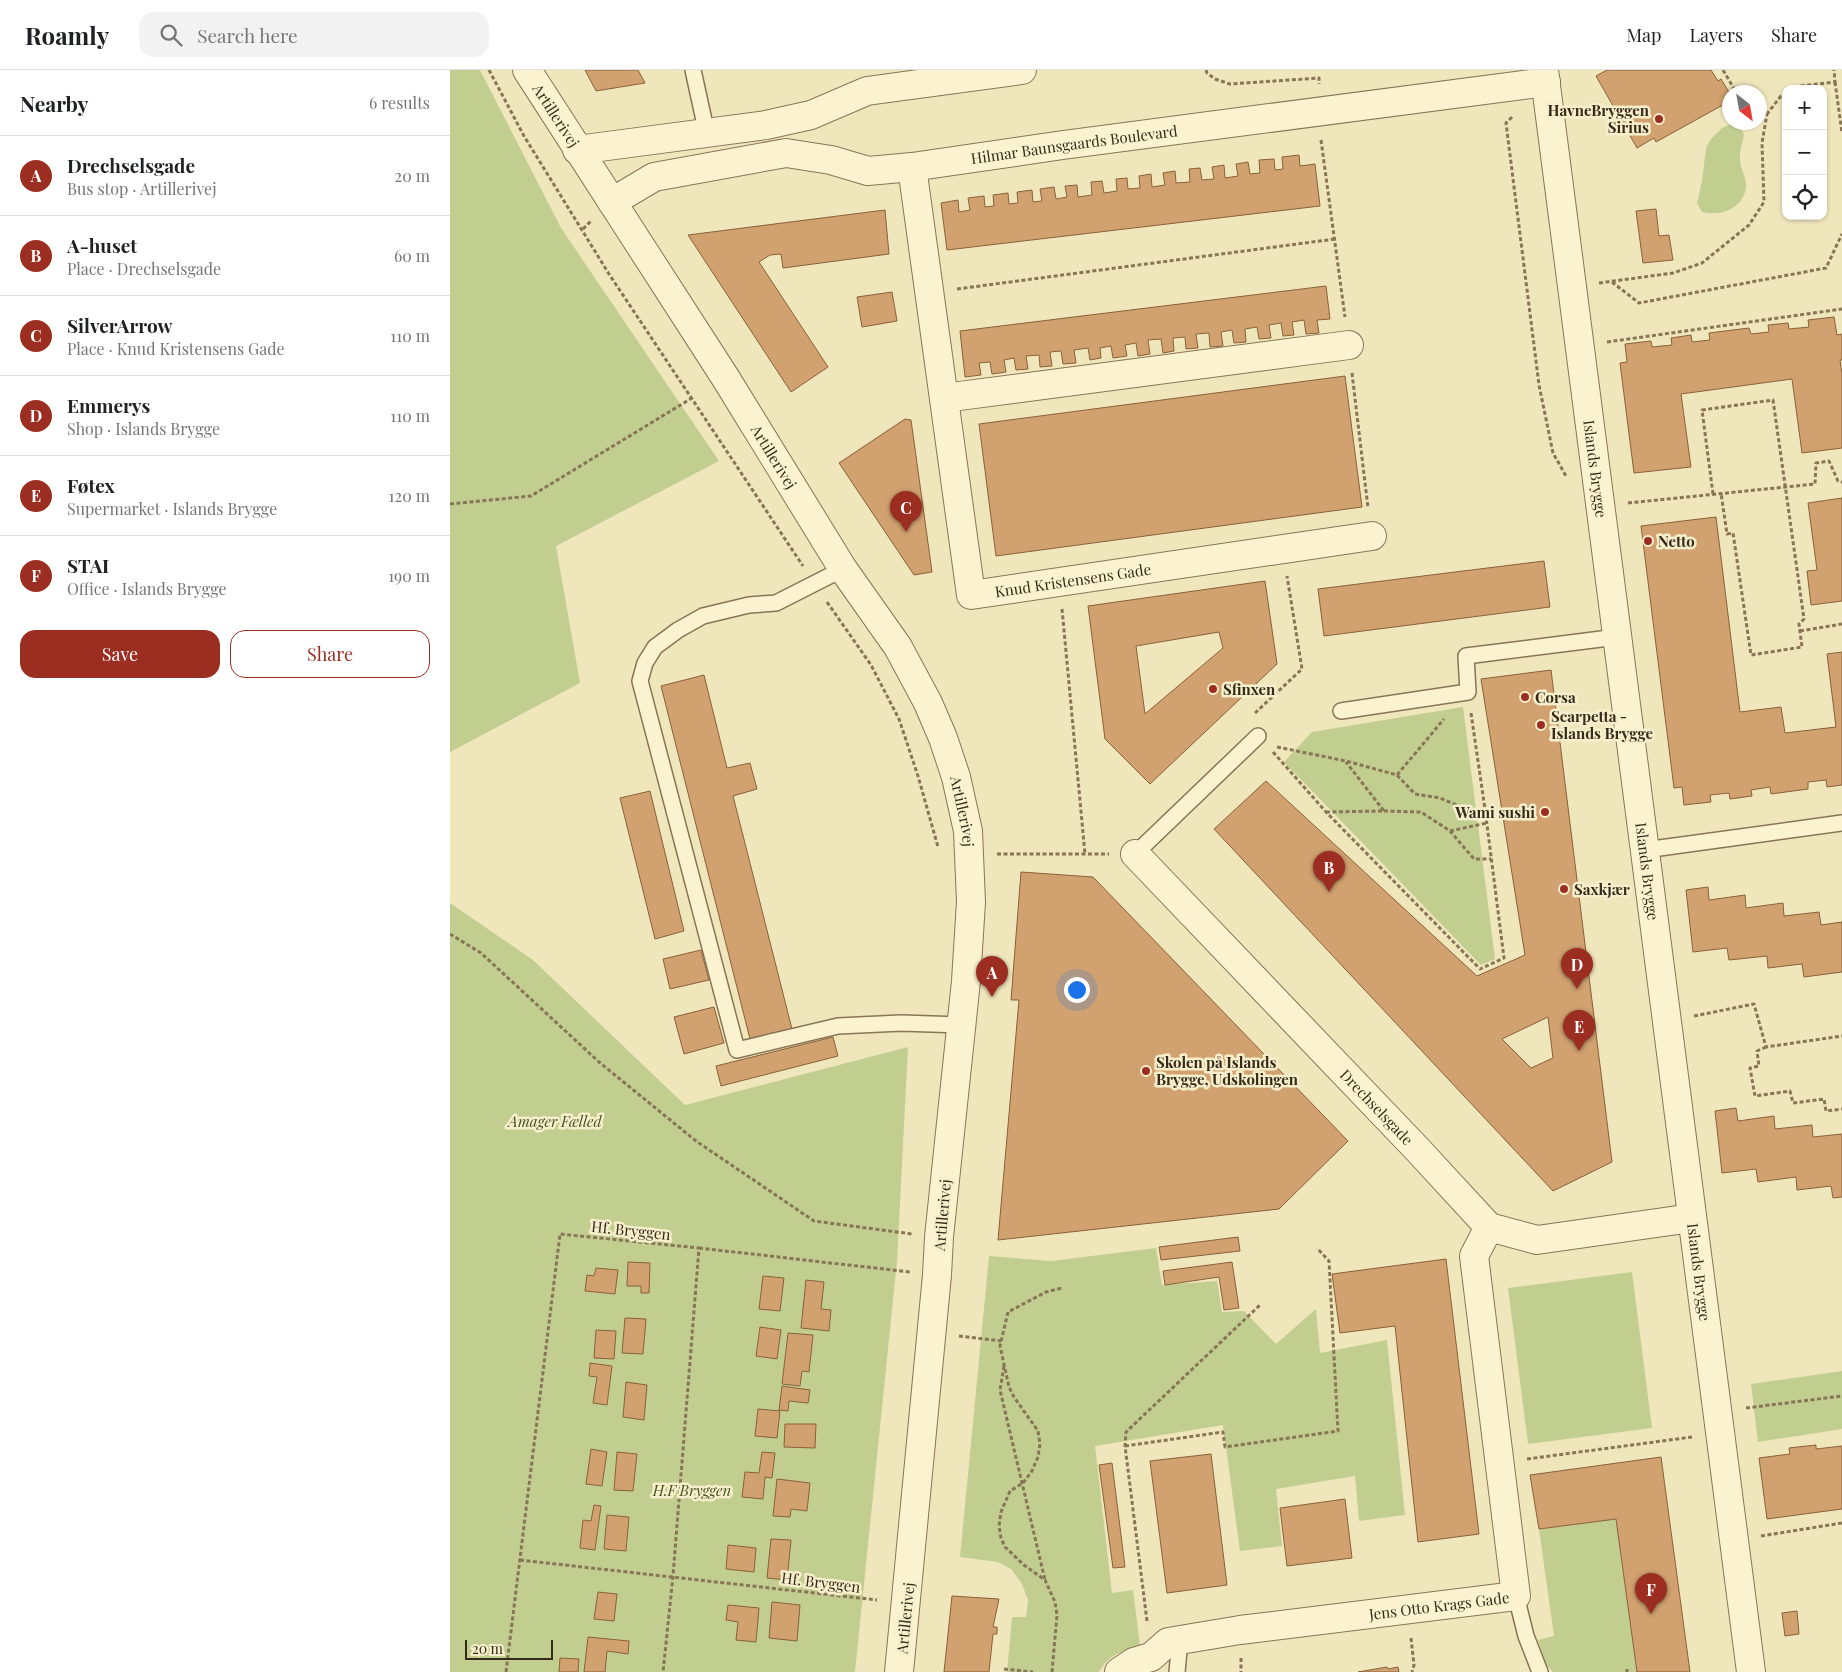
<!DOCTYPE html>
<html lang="en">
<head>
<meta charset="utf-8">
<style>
	:root { --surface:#fff; --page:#f2f2f2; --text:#202124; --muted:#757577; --line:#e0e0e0; --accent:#9b2d21 }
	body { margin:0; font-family:"Playfair Display",serif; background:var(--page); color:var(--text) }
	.controls { position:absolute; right:15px; top:15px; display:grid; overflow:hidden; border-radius:10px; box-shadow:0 1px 4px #0004 }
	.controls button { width:45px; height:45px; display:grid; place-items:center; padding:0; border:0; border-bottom:1px solid var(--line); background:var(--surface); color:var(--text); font:25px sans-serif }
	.compass { position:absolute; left:1272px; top:15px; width:45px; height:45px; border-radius:50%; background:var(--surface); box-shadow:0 1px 4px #0004; rotate:149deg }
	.scale { position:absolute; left:15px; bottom:12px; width:88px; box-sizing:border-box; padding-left:5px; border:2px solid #362b1a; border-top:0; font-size:14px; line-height:18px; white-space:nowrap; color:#362b1a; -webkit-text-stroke:4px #f7efcc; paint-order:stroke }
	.you { position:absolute; left:626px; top:919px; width:18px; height:18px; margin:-12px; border:4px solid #fff; border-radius:50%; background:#1a73e8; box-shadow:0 0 0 8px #1a73e833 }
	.badge { display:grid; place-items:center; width:32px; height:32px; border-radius:50%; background:var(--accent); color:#fff; font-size:16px; font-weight:700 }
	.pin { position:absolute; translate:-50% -41px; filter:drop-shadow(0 1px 2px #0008) }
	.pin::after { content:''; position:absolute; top:26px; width:18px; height:15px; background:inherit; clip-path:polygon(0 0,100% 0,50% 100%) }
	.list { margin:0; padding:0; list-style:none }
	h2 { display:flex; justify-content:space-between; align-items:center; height:65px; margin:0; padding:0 20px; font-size:21px }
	h2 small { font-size:16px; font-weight:400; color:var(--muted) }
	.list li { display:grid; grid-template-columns:32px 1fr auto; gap:15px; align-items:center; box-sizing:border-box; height:80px; padding:0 20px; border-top:1px solid var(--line) }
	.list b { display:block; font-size:19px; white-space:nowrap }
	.list p { margin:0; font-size:16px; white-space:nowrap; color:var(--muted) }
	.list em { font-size:16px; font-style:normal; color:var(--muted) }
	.actions { display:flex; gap:10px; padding:15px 20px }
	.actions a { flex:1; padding:11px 0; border:1px solid var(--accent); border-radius:15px; text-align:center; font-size:18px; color:var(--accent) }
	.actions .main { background:var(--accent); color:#fff }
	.icon { flex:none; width:28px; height:28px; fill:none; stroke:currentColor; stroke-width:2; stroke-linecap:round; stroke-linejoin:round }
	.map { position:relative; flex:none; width:1392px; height:1602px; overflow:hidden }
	header { display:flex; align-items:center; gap:30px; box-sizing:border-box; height:70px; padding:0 25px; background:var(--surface); border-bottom:1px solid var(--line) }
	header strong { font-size:24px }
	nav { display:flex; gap:28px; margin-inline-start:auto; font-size:18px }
	.search { width:350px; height:45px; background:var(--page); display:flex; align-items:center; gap:12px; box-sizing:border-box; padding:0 18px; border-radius:15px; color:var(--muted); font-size:19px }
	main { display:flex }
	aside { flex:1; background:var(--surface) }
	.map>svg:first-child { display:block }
</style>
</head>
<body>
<header>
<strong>Roamly</strong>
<div class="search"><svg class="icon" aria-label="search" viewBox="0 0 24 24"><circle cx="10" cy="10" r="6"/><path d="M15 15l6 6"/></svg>Search here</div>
<nav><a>Map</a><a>Layers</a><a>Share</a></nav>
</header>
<main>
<aside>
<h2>Nearby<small>6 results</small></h2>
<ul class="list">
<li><span class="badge">A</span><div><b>Drechselsgade</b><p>Bus stop · Artillerivej</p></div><em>20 m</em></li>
<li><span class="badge">B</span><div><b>A-huset</b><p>Place · Drechselsgade</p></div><em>60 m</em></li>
<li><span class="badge">C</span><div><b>SilverArrow</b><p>Place · Knud Kristensens Gade</p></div><em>110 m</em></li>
<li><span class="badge">D</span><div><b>Emmerys</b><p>Shop · Islands Brygge</p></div><em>110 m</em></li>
<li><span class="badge">E</span><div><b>Føtex</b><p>Supermarket · Islands Brygge</p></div><em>120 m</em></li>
<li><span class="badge">F</span><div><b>STAI</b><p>Office · Islands Brygge</p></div><em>190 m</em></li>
</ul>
<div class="actions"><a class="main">Save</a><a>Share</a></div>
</aside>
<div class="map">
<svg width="1392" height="1602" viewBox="0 0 1392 1602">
	<rect width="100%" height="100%" fill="#f0e6bc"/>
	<g fill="#c1ce90">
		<path d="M0,0H30L111,158L269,391L106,476L130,613L0,682Z"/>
		<path d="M1281,54L1289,57L1294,64C1293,73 1289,80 1290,90C1290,99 1297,108 1296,117C1294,138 1271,147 1252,142L1247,133L1252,111L1256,78L1260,70L1272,58Z"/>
		<path d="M1013,637L1045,889L1031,895L834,692L862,662Z"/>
		<path d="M0,833L83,890L235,1035L458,977L447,1191L405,1602H0Z"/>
		<path d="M706,1178L712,1215L767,1211L772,1242L794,1241L826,1274L866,1239L870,1283L937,1270L955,1445L909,1451L905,1406L826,1419L832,1476L790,1481L773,1355L645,1376L662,1523L683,1520L690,1576C671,1582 659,1584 649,1602H557L562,1547H576L578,1530L572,1514L561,1499L548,1492L510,1487L539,1186L601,1191Z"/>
		<path d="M1182,1202L1202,1358L1078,1374L1058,1218Z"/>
		<path d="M1392,1301V1359L1308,1372L1301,1314Z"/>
		<path d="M1166,1449L1187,1602H1103L1096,1594L1088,1570L1104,1566L1089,1459Z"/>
	</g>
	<g fill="#d1a16f" stroke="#896139" fill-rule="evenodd">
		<path d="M135,0H188L195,13L146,21Z"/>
		<path d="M1157,0H1261L1268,11L1271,9L1280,24V31L1206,72L1204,68L1187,78L1146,6Z"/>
		<path d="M849,85L850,96L865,94L870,136L497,180L491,133L508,130L509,142L520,140L518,128L534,126L535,137L544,136L543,125L558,123L559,134L568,133L567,122L582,120L583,132L592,131L590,119L604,117L606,129L617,127L615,116L627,115L628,127L642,125L641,112L652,111L654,123L667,121L666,109L677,108L678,119L690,118L689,106L701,104L702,117L715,115L713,103L725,101L726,113L740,112L739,99L750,98L752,110L764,109L762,97L774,95L775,108L788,106L786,94L798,92L800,104L810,103L809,90L824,89L825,100L833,99L832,87Z"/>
		<path d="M1206,139L1209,166L1219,165L1223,190L1193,193L1186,141Z"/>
		<path d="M435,140L439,184L333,198L331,184L320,185L309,192L378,297L341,322L238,165Z"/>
		<path d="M876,216L880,249L867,250L869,263L856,264L854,250L842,252L844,265L833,266L831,253L819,255L821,268L809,269L807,257L795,259L796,272L784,273L782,260L771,262L773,276L760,277L759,263L746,264L748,278L736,279L735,267L723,268L724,281L713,283L711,269L698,270L700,284L688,286L686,273L675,275L677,286L663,288L661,276L650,278L651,288L640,290L638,278L624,280L626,293L613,294L611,281L600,282L602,296L590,297L589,285L576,286L578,299L566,300L564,288L554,290L556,302L542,304L540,292L529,293L531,305L515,307L510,261Z"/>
		<path d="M442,222L447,251L412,257L407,227Z"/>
		<path d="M1384,247L1387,265L1392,264V290H1390L1392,304V378L1352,383L1342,309L1231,324L1241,397L1184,403L1170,293L1177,292L1175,274L1201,271L1202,277L1222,275L1221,268L1241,265L1242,272L1260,270L1259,263L1299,258L1301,264L1319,262L1318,255L1338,253L1339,259L1359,257L1358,250Z"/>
		<path d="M895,306L912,437L546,486L529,354Z"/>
		<path d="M455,349L461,350L482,502L464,505L389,393Z"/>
		<path d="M1392,428V531L1361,535L1357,501L1367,500L1358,433Z"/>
		<path d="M1266,447L1290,642L1331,637L1335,663L1386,657L1377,584L1392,582V715L1377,717L1376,710L1358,712V719L1321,724L1320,717L1301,720L1302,726L1280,729L1279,723L1260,725L1261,732L1234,735L1232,717L1224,718L1191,456Z"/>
		<path d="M1094,491L1100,537L874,566L868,519Z"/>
		<path d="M815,511L827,594L700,714L655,669L638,536ZM769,562L773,578L695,644L686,576Z"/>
		<path d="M1101,600L1162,1092L1103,1121L764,759L816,711L1027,906L1075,885L1031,609ZM1098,947L1103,988L1081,998L1052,969Z"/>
		<path d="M254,605L277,698L300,693L307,719L283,726L342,959L300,969L211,616Z"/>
		<path d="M200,721L234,861L205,869L170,728Z"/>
		<path d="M571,802L643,807L898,1071L829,1139L548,1170L569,930H561Z"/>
		<path d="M1258,817L1259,830L1295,825L1296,838L1333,833L1334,846L1369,842L1371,855L1392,852V902L1354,907L1352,894L1318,898L1317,886L1279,890L1277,878L1243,882L1236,820Z"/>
		<path d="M251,880L259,910L220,919L213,889Z"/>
		<path d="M264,937L274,973L234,984L224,947Z"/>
		<path d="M383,967L388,986L271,1016L266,996Z"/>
		<path d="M1286,1038L1288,1051L1324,1046L1325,1059L1362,1055L1363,1067L1392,1064V1127L1383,1128L1381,1116L1347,1120L1346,1107L1308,1112L1306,1099L1272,1103L1265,1041Z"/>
		<path d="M788,1167L790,1181L711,1190L709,1177Z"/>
		<path d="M996,1189L1029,1464L968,1472L945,1256L890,1263L882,1204Z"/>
		<path d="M178,1192L200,1193L199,1223H191V1216H177Z"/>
		<path d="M782,1192L789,1238L774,1240L769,1207L715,1215L713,1201Z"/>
		<path d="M146,1198L168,1200L165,1224L135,1221L137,1205L144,1206Z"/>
		<path d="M313,1206L334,1208L330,1241L309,1239Z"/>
		<path d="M356,1210L374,1212L371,1239L381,1240L379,1261L351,1258Z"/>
		<path d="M175,1248L196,1249L193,1284L172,1283Z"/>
		<path d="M310,1257L331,1260L327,1289L306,1286Z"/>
		<path d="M146,1260L166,1261L164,1289L144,1288Z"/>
		<path d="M338,1263L363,1265L359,1302L352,1301L350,1316L332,1314Z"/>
		<path d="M140,1293L162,1296L157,1335L143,1333L147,1307L139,1306Z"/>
		<path d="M176,1312L197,1315L194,1350L173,1347Z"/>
		<path d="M332,1316L360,1320L358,1333L339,1331L338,1341L329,1340Z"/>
		<path d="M308,1339L330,1341L327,1368L305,1366Z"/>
		<path d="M335,1354H366L365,1378L334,1377Z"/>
		<path d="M1366,1375V1379L1392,1376V1439L1317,1449L1309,1388L1340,1384L1339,1378Z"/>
		<path d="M141,1379L157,1382L152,1416L136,1414Z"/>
		<path d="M167,1382L187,1384L183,1421L164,1420Z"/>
		<path d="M312,1382L325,1383L322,1408L315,1407L313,1429L292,1427L295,1402L309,1403Z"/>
		<path d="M761,1384L777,1515L717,1523L700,1391Z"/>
		<path d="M1211,1387L1240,1602H1187L1166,1449L1089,1459L1080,1405Z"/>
		<path d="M662,1393L675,1497L663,1498L649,1395Z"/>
		<path d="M327,1409L360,1413L357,1441L341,1439L340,1447L323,1446Z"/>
		<path d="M895,1429L902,1488L837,1496L830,1438Z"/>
		<path d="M144,1435L151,1436L145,1480L130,1478L133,1450L141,1451Z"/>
		<path d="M157,1445L179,1447L176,1481L154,1479Z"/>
		<path d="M321,1469L341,1470L337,1510L317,1508Z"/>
		<path d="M278,1475L306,1478L304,1502L276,1499Z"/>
		<path d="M148,1522L167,1524L164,1551L144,1549Z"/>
		<path d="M502,1526L549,1529L543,1557H547V1564H543L539,1602H494Z"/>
		<path d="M322,1532L350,1535L347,1571L319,1568Z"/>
		<path d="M278,1535L309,1538L306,1572L286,1570L288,1552L276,1550Z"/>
		<path d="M1347,1541L1349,1564L1335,1566L1332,1543Z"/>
		<path d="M138,1567L179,1571L178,1584L157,1581L155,1602H134Z"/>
		<path d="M110,1588L129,1589L128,1602H109Z"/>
		<path d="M937,1597L938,1599L948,1597L949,1602H908Z"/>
	</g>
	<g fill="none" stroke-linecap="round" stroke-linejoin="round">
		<g stroke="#887555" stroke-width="18">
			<g id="service">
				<path d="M243,0L257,64"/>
				<path d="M393,499L326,533L299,535L253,546L228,560L205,577L195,593L190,611L287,980L388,956L451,953L512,955"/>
				<path d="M891,641L1018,622L1016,586L1167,567"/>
				<path d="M1195,780L1392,753"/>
				<path d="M685,784L808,666"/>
				<path d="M1066,1526L1076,1566L1090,1602"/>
				<path d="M727,1602L730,1570"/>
			</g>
		</g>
		<g stroke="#887555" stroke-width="30">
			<g id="minor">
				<path id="s1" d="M1094,0L1301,1602"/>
				<path d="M127,80L316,55L361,45L417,21L572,0"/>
				<path id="s2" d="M462,97L521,525L922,466"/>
				<path id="s3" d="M162,132L204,107L336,83L381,90L418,101L462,97L613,75L1096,12"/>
				<path d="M494,328L899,275"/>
				<path id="s4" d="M685,784L968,1080L1039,1157L1087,1170L1242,1148"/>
				<path id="s5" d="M669,1602L684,1592L701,1587L718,1572L790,1560L1066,1526L1024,1186L1039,1157"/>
			</g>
		</g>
		<g stroke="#887555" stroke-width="30">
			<g id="tertiary">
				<path id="s6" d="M77,0L275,307L393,499L448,577L478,633L493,668L506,707L518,761L521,832L516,911L489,1167L487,1205L449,1602"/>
			</g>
		</g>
		<g stroke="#887555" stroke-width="3" stroke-dasharray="4 2.5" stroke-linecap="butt">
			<path d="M39,0L74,66L159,204L353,496"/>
			<path d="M756,0L757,3L765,9L780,14L869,8V14"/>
			<path d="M1273,0L1286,22"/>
			<path d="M1385,12L1392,63"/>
			<path d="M1345,19L1351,16L1385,12L1384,0"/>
			<path d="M1310,43L1317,44L1331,26L1336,24"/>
			<path d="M1062,47L1056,53L1089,315L1103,383L1116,406"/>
			<path d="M871,70L895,247"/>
			<path d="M133,159L141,151"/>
			<path d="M1162,212L1189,233L1376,198L1392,164"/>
			<path d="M1149,213L1223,203L1252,193L1299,155L1314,132L1312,73L1317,44"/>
			<path d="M507,219L885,169"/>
			<path d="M1157,272L1392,239"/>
			<path d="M902,303L918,438"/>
			<path d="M1263,424L1252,340L1323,330L1354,549L1349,554L1352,577L1301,585L1283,463L1277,464L1271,423"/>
			<path d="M1178,433L1365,414L1366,393L1379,391L1388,411L1392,412"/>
			<path d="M0,434L81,426L242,328"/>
			<path d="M377,532L421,595L449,649L468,706L488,777"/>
			<path d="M612,539L635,784"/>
			<path d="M1350,561L1392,554"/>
			<path d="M805,643L852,599L837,506"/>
			<path d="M1021,643L1036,746"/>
			<path d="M827,677L896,691L947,705L994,649"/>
			<path d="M823,682L876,742L1030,899L1054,888L1036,747L990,728L965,724L947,705"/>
			<path d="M934,741L971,742L1000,761L1024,789H1041"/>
			<path d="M876,742L934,741L896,692"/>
			<path d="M1000,761L1037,753"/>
			<path d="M547,784H659"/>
			<path d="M0,864L31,883L149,992L246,1071L364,1151L462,1164"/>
			<path d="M1244,946L1304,934L1316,977L1392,966"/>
			<path d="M1316,977L1307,981L1309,996L1300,998L1305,1026L1340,1021L1343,1033L1374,1029L1376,1041L1392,1039"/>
			<path d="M249,1178L460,1202"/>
			<path d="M509,1266L551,1271"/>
			<path d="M554,1296L550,1320L595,1510"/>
			<path d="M1296,1338L1392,1326"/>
			<path d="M675,1376L773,1362L775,1377L888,1361L879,1191L867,1178"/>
			<path d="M1077,1389L1242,1367"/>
			<path d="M1311,1466L1392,1453"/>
			<path d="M70,1490L427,1530"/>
			<path d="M697,1551L675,1376L676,1362L811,1234"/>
			<path d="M961,1568L964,1595L962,1602"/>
			<path d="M791,1588V1602"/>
			<path d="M554,1599L583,1602"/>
			<path d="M1177,1599V1602"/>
			<path d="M56,1602L110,1164L249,1178L223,1506L213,1602"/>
			<path d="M602,1602L607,1545L605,1532L595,1510L574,1495L555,1477L551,1468L549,1456L551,1442L560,1421L573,1413L582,1401L588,1387L590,1374L588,1361L564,1327L559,1317L550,1276L558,1242L596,1222L612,1218"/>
		</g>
		<use href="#service" stroke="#fbf2cf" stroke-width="15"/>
		<use href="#minor" stroke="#fbf2cf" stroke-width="28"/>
		<use href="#tertiary" stroke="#fbf2cf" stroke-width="28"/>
	</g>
	<g fill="#9b2d21" stroke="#f7efcc" stroke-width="2">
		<circle cx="1209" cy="49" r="5"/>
		<circle cx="1198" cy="471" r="5"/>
		<circle cx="763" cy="619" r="5"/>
		<circle cx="1075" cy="627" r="5"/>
		<circle cx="1091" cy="655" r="5"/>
		<circle cx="1095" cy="742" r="5"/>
		<circle cx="1114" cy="819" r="5"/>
		<circle cx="696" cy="1001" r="5"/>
	</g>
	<g text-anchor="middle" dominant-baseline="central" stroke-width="5" stroke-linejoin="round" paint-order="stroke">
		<g font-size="15" font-weight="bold" fill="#362b1a" stroke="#f7efcc" text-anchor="start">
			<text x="1199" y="40" text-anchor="end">HavneBryggen<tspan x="1199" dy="17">Sirius</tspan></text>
			<text x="1208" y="471">Netto</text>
			<text x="773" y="619">Sfinxen</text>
			<text x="1085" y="627">Corsa</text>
			<text x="1101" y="646">Scarpetta -<tspan x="1101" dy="17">Islands Brygge</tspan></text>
			<text x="1085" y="742" text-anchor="end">Wami sushi</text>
			<text x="1124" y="819">Saxkjær</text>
			<text x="706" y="992">Skolen på Islands<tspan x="706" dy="17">Brygge, Udskolingen</tspan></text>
		</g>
		<g font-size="15" fill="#362b1a" stroke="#f7efcc">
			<text stroke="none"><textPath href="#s6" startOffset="54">Artillerivej</textPath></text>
			<text stroke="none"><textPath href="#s3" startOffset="475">Hilmar Baunsgaards Boulevard</textPath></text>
			<text stroke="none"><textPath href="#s6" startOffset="459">Artillerivej</textPath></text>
			<text stroke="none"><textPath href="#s1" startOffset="402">Islands Brygge</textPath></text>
			<text stroke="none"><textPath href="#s2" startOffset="535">Knud Kristensens Gade</textPath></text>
			<text stroke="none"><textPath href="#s6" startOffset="864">Artillerivej</textPath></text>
			<text stroke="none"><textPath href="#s1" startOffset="808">Islands Brygge</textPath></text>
			<text stroke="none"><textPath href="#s4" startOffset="350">Drechselsgade</textPath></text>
			<text transform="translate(492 1145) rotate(-85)">Artillerivej</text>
			<text transform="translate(181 1160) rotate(6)">Hf. Bryggen</text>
			<text stroke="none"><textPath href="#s1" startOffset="1212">Islands Brygge</textPath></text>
			<text transform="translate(371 1512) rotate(7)">Hf. Bryggen</text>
			<text stroke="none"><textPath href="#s5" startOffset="332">Jens Otto Krags Gade</textPath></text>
			<text transform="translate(455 1548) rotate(-84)">Artillerivej</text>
		</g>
		<g font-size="15" font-style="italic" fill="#425420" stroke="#f7efcc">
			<text x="105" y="1051">Amager Fælled</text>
			<text x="242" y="1420">H.F Bryggen</text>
		</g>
	</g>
</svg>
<div class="controls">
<button>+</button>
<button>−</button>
<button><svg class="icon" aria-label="locate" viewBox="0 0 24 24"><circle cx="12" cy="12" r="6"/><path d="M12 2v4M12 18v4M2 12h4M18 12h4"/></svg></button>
</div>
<svg class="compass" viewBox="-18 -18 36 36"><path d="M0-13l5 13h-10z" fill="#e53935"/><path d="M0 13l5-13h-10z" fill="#757577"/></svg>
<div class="scale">20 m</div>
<div class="you"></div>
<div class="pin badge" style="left:542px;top:927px">A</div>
<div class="pin badge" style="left:879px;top:822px">B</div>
<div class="pin badge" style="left:456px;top:462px">C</div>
<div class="pin badge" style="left:1127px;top:919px">D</div>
<div class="pin badge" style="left:1129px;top:981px">E</div>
<div class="pin badge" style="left:1201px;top:1544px">F</div>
</div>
</main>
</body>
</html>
